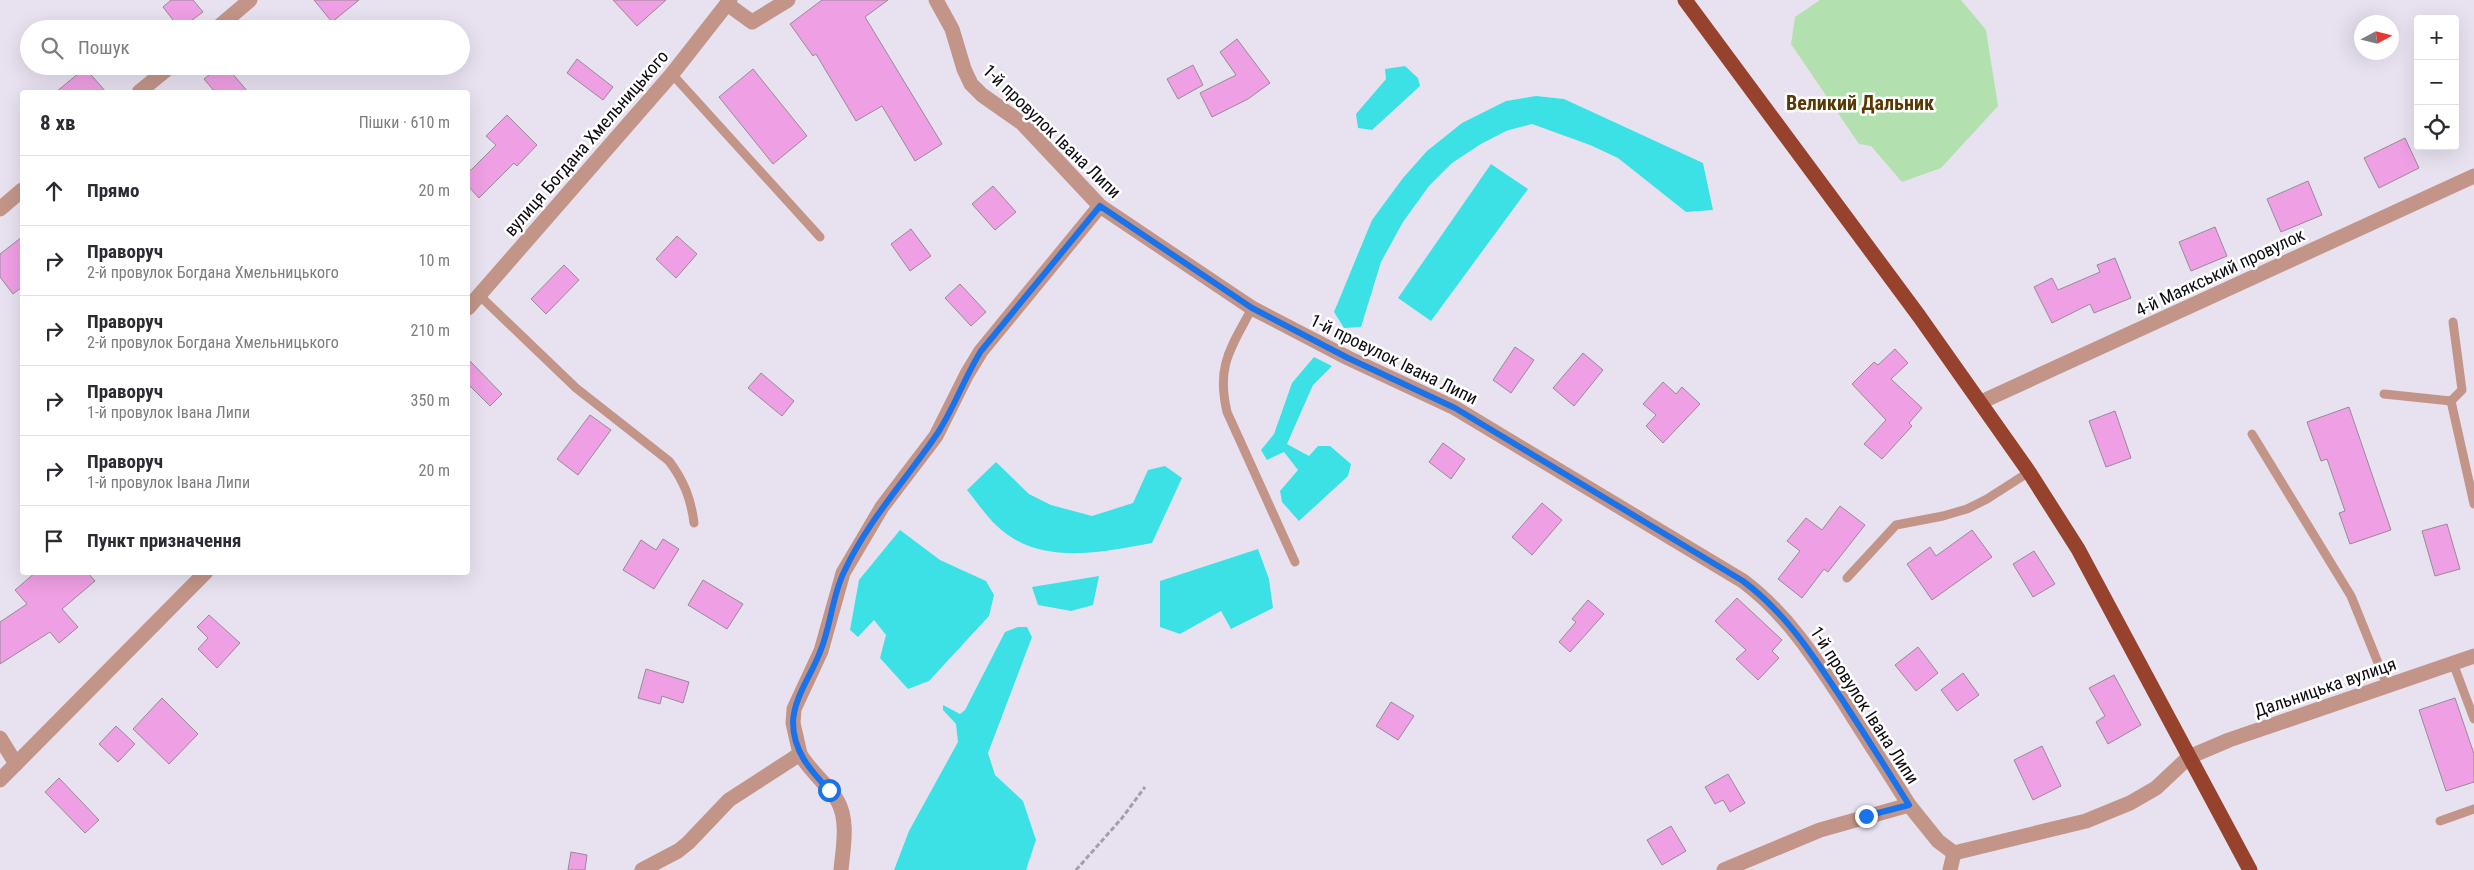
<!DOCTYPE html>
<html lang="uk">
<head>
<meta charset="utf-8">
<style>
	:root { --surface:#fff; --page:#f7f7f7; --text:#2b2b33; --muted:#7c7c81; --line:#e1e1e2 }
	body { margin:0; font-family:"Roboto Condensed",sans-serif; background:var(--page); color:var(--text) }
	.controls { position:absolute; right:15px; top:15px; display:grid; overflow:hidden; border-radius:5px; box-shadow:0 5px 20px #0002 }
	.controls button { width:45px; height:45px; display:grid; place-items:center; padding:0; border:0; border-bottom:1px solid var(--line); background:var(--surface); color:var(--text); font:25px sans-serif }
	.compass { position:absolute; left:2354px; top:15px; width:45px; height:45px; border-radius:50%; background:var(--surface); box-shadow:0 5px 20px #0002; rotate:83deg }
	.stop { position:absolute; width:15px; height:15px; margin:-11px; border:4px solid #1a73e8; border-radius:50%; background:#fff }
	.stop.end { background:#1a73e8; border-color:#fff; box-shadow:0 1px 5px #0008 }
	.list { margin:0; padding:0; list-style:none }
	h2 { display:flex; justify-content:space-between; align-items:center; height:65px; margin:0; padding:0 20px; font-size:21px }
	h2 small { font-size:16px; font-weight:400; color:var(--muted) }
	.list li { display:grid; grid-template-columns:32px 1fr auto; gap:15px; align-items:center; box-sizing:border-box; height:70px; padding:0 20px; border-top:1px solid var(--line) }
	.list b { display:block; font-size:19px; white-space:nowrap }
	.list p { margin:0; font-size:16px; white-space:nowrap; color:var(--muted) }
	.list em { font-size:16px; font-style:normal; color:var(--muted) }
	.icon { flex:none; width:28px; height:28px; fill:none; stroke:currentColor; stroke-width:2; stroke-linecap:round; stroke-linejoin:round }
	.map { position:relative; flex:none; width:2474px; height:870px; overflow:hidden }
	.search { position:absolute; background:var(--surface); box-shadow:0 5px 20px #0002; left:20px; top:20px; width:450px; height:55px; display:flex; align-items:center; gap:12px; box-sizing:border-box; padding:0 18px; border-radius:28px; color:var(--muted); font-size:19px }
	.panel { position:absolute; background:var(--surface); box-shadow:0 5px 20px #0002; left:20px; top:90px; width:450px; height:485px; border-radius:5px }
	.map>svg:first-child { display:block }
</style>
</head>
<body>
<div class="map">
<svg width="2474" height="870" viewBox="0 0 2474 870">
	<rect width="100%" height="100%" fill="#e8e2f0"/>
	<path fill="#b2e1af" d="M1820,0H1961L1986,30L1998,106L1941,168L1902,182L1871,146L1859,144L1791,44L1795,17Z"/>
	<g fill="#3ce1e6">
		<path d="M1405,66L1418,78L1420,86L1372,130L1358,128L1356,114L1386,79L1385,69Z"/>
		<path d="M1536,96L1564,99L1703,163L1713,210L1686,212L1618,158L1590,145L1532,124L1506,131L1481,144L1452,163L1429,186L1403,222L1381,262L1361,327L1344,328L1334,312L1372,220L1403,178L1427,151L1462,123L1506,101Z"/>
		<path d="M1491,164L1528,189L1431,321L1398,298Z"/>
		<path d="M1314,357L1332,366L1313,385L1287,444L1309,456L1318,446H1330L1351,464L1348,476L1299,521L1282,502L1280,491L1298,470L1284,452L1267,460L1261,450L1274,434L1292,383Z"/>
		<path d="M996,462L1029,494L1051,505L1092,516L1133,503L1148,470L1165,466L1182,478L1152,543C1101,552 1040,567 997,526C986,516 977,502 967,490Z"/>
		<path d="M900,530L940,560L986,581L994,595L989,616L929,681L908,689L880,658L886,635L874,620L858,637L850,630L859,580Z"/>
		<path d="M1258,549L1269,579L1273,608L1231,629L1221,611L1180,634L1160,627V581Z"/>
		<path d="M1099,576L1093,605L1071,611L1038,605L1032,587Z"/>
		<path d="M1018,627H1027L1032,637L988,753L995,775L1023,801L1036,840L1026,870H894L909,831L958,742L956,724L943,710V705L960,714L965,710L1005,632Z"/>
	</g>
	<g fill="#ef9fe4" stroke="#978b95">
		<path d="M171,0H193L203,12L180,29L163,7Z"/>
		<path d="M314,0H359L332,22Z"/>
		<path d="M613,0H666L637,26Z"/>
		<path d="M822,0H888L865,17L942,144L915,161L882,106L856,121L816,54L813,56L790,24Z"/>
		<path d="M1237,39L1270,83L1248,99L1212,117L1200,93L1236,75L1220,52Z"/>
		<path d="M577,59L613,87L603,100L567,73Z"/>
		<path d="M1193,65L1203,85L1178,99L1167,79Z"/>
		<path d="M220,66H226L248,92H215L204,79Z"/>
		<path d="M85,68L106,92H56Z"/>
		<path d="M753,69L807,136L773,164L719,97Z"/>
		<path d="M507,115L537,145L517,166L514,163L479,198L468,186V173L496,145L486,136Z"/>
		<path d="M2405,138L2419,168L2379,188L2364,158Z"/>
		<path d="M2308,181L2322,215L2281,232L2267,199Z"/>
		<path d="M993,186L1016,212L995,230L972,204Z"/>
		<path d="M2215,227L2227,256L2191,271L2179,242Z"/>
		<path d="M911,229L931,256L910,271L891,244Z"/>
		<path d="M677,236L697,254L676,278L656,259Z"/>
		<path d="M22,237V287L13,294L0,277V254Z"/>
		<path d="M2115,258L2131,298L2094,313L2090,304L2052,323L2034,287L2052,278L2058,290L2100,272L2097,265Z"/>
		<path d="M564,265L579,280L546,314L531,299Z"/>
		<path d="M960,284L986,312L971,326L945,298Z"/>
		<path d="M1515,347L1534,360L1511,393L1493,380Z"/>
		<path d="M1895,349L1908,363L1891,379L1922,408L1909,423L1912,426L1882,459L1864,444L1886,420L1852,384L1874,362L1878,365Z"/>
		<path d="M1583,353L1603,370L1574,406L1553,388Z"/>
		<path d="M468,359L502,394L490,406L468,384Z"/>
		<path d="M761,373L794,401L782,416L748,388Z"/>
		<path d="M1663,382L1676,394L1682,387L1700,404L1663,443L1646,426L1656,415L1643,404Z"/>
		<path d="M2349,407L2391,530L2350,544L2339,513L2345,511L2327,459L2321,461L2307,422Z"/>
		<path d="M2115,411L2131,458L2106,467L2089,421Z"/>
		<path d="M590,415L611,430L578,475L557,459Z"/>
		<path d="M1443,443L1465,459L1451,479L1429,462Z"/>
		<path d="M1542,503L1562,520L1532,555L1512,537Z"/>
		<path d="M1840,506L1865,525L1828,572L1824,569L1802,598L1778,579L1800,551L1787,541L1806,518L1822,530Z"/>
		<path d="M2447,524L2460,569L2435,576L2422,531Z"/>
		<path d="M1972,530L1992,557L1932,600L1907,564L1930,547L1936,556Z"/>
		<path d="M663,539L679,549L654,589L623,570L641,540L656,550Z"/>
		<path d="M2034,551L2055,584L2033,597L2013,564Z"/>
		<path d="M36,572H87L95,581L62,609L78,627L59,643L50,632L0,664V622L27,604L15,590Z"/>
		<path d="M703,580L743,604L727,629L688,605Z"/>
		<path d="M1737,598L1782,640L1772,651L1779,658L1758,680L1736,659L1746,650L1715,621Z"/>
		<path d="M1588,600L1604,614L1570,652L1559,642L1576,622L1572,619Z"/>
		<path d="M209,615L240,643L217,668L198,649L208,638L197,627Z"/>
		<path d="M1918,647L1938,673L1916,691L1895,665Z"/>
		<path d="M646,669L689,682L683,703L662,696L660,704L638,698Z"/>
		<path d="M1963,673L1979,695L1957,711L1941,690Z"/>
		<path d="M2114,675L2141,725L2108,744L2096,722L2105,716L2089,688Z"/>
		<path d="M162,698L198,734L169,764L133,729Z"/>
		<path d="M2455,698L2474,754V782L2446,791L2419,710Z"/>
		<path d="M1391,702L1414,716L1398,740L1376,726Z"/>
		<path d="M116,726L135,744L118,762L99,744Z"/>
		<path d="M2042,746L2061,786L2033,800L2014,760Z"/>
		<path d="M1728,774L1745,803L1730,812L1723,800L1715,804L1705,787Z"/>
		<path d="M59,778L99,820L85,833L45,792Z"/>
		<path d="M1671,826L1686,851L1662,865L1647,840Z"/>
		<path d="M571,852L587,855L585,870H568Z"/>
	</g>
	<g fill="none" stroke-linecap="round" stroke-linejoin="round">
		<path stroke="#a49fab" stroke-width="3" stroke-dasharray="5 2.5" stroke-linecap="butt" d="M1076,870L1122,818L1145,787"/>
		<g stroke="#c39589" stroke-width="9">
			<path d="M672,74L820,237"/>
			<path d="M479,295L576,388L669,461C684,481 691,499 694,523"/>
			<path d="M1252,308C1231,348 1216,365 1227,412L1295,562"/>
			<path d="M2453,322L2462,390L2451,401L2474,504"/>
			<path d="M2384,394L2451,401"/>
			<path d="M2252,434L2351,596L2387,685"/>
			<path d="M1847,578L1896,525L1943,516L1967,509L1987,499L2029,472"/>
			<path d="M2453,663L2474,719"/>
			<path d="M2440,821L2474,809"/>
		</g>
		<g stroke="#c39589" stroke-width="15">
			<path d="M936,0L952,29L964,69L971,84L982,95L1022,123L1100,206L1252,308L1348,358L1455,408L1743,581C1787,614 1815,658 1845,704C1866,738 1888,771 1909,805"/>
			<path d="M727,4L752,22L788,0"/>
			<path d="M216,29L250,0"/>
			<path d="M139,92L171,66"/>
			<path d="M0,209L22,190"/>
			<path d="M468,308L672,74L730,0"/>
			<path d="M1981,402L2474,176"/>
			<path d="M0,738L16,764"/>
			<path d="M800,754C810,771 826,783 837,800C849,820 843,848 841,870"/>
			<path d="M0,780L206,572"/>
			<path d="M642,870L678,851L688,843L729,800L800,754L793,723L794,709L821,651L843,573L882,507L936,436L967,374L981,351L1100,206"/>
			<path d="M1724,870L1820,830L1909,805L1938,841L1954,853L2086,821L2130,803L2156,788L2189,757L2229,740L2474,656"/>
			<path d="M1950,870L1954,853"/>
		</g>
		<path stroke="#97422c" stroke-width="15" d="M1685,0L1919,316L2029,472L2078,549L2250,870"/>
	</g>
	<g fill="none" stroke-linecap="round" stroke-linejoin="round">
		<path stroke="#1a73e8" stroke-width="6" d="M829,790C810,770 793,751 793,722C794,697 812,674 820,652C831,626 832,596 844,572C867,522 904,482 935,437C952,413 964,378 981,351L1100,206L1252,308L1348,358L1455,408L1743,581C1787,614 1815,658 1845,704C1867,738 1888,771 1909,805L1866,816"/>
	</g>
	<g text-anchor="middle" dominant-baseline="central" stroke-width="5" stroke-linejoin="round" paint-order="stroke">
		<g font-size="18" fill="#0d0b10" stroke="#fff">
			<text transform="translate(1052 131) rotate(44)">1-й провулок Івана Липи</text>
			<text transform="translate(586 143) rotate(-49)">вулиця Богдана Хмельницького</text>
			<text transform="translate(2220 272) rotate(-25)">4-й Маякський провулок</text>
			<text transform="translate(1394 359) rotate(26)">1-й провулок Івана Липи</text>
			<text transform="translate(2325 687) rotate(-19)">Дальницька вулиця</text>
			<text transform="translate(1865 705) rotate(57)">1-й провулок Івана Липи</text>
		</g>
		<g font-size="20" font-weight="bold" fill="#5a3900" stroke="#fff">
			<text x="1860" y="103">Великий Дальник</text>
		</g>
	</g>
</svg>
<div class="controls">
<button>+</button>
<button>−</button>
<button><svg class="icon" aria-label="locate" viewBox="0 0 24 24"><circle cx="12" cy="12" r="6"/><path d="M12 2v4M12 18v4M2 12h4M18 12h4"/></svg></button>
</div>
<svg class="compass" viewBox="-18 -18 36 36"><path d="M0-13l5 13h-10z" fill="#e53935"/><path d="M0 13l5-13h-10z" fill="#7c7c81"/></svg>
<div class="stop" style="left:829px;top:790px"></div>
<div class="stop end" style="left:1866px;top:816px"></div>
<div class="search"><svg class="icon" aria-label="search" viewBox="0 0 24 24"><circle cx="10" cy="10" r="6"/><path d="M15 15l6 6"/></svg>Пошук</div>
<section class="panel">
<h2>8 хв<small>Пішки · 610 m</small></h2>
<ul class="list">
<li><svg class="icon" aria-label="ahead" viewBox="0 0 24 24"><path d="M12 20V5M6 11l6-6 6 6"/></svg><div><b>Прямо</b></div><em>20 m</em></li>
<li><svg class="icon" aria-label="right" viewBox="0 0 24 24"><path d="M7 20v-9h11M14 6l5 5-5 5"/></svg><div><b>Праворуч</b><p>2-й провулок Богдана Хмельницького</p></div><em>10 m</em></li>
<li><svg class="icon" aria-label="right" viewBox="0 0 24 24"><path d="M7 20v-9h11M14 6l5 5-5 5"/></svg><div><b>Праворуч</b><p>2-й провулок Богдана Хмельницького</p></div><em>210 m</em></li>
<li><svg class="icon" aria-label="right" viewBox="0 0 24 24"><path d="M7 20v-9h11M14 6l5 5-5 5"/></svg><div><b>Праворуч</b><p>1-й провулок Івана Липи</p></div><em>350 m</em></li>
<li><svg class="icon" aria-label="right" viewBox="0 0 24 24"><path d="M7 20v-9h11M14 6l5 5-5 5"/></svg><div><b>Праворуч</b><p>1-й провулок Івана Липи</p></div><em>20 m</em></li>
<li><svg class="icon" aria-label="arrive" viewBox="0 0 24 24"><path d="M6 21V4h12l-3 4 3 4H6"/></svg><div><b>Пункт призначення</b></div></li>
</ul>
</section>
</div>
</body>
</html>
